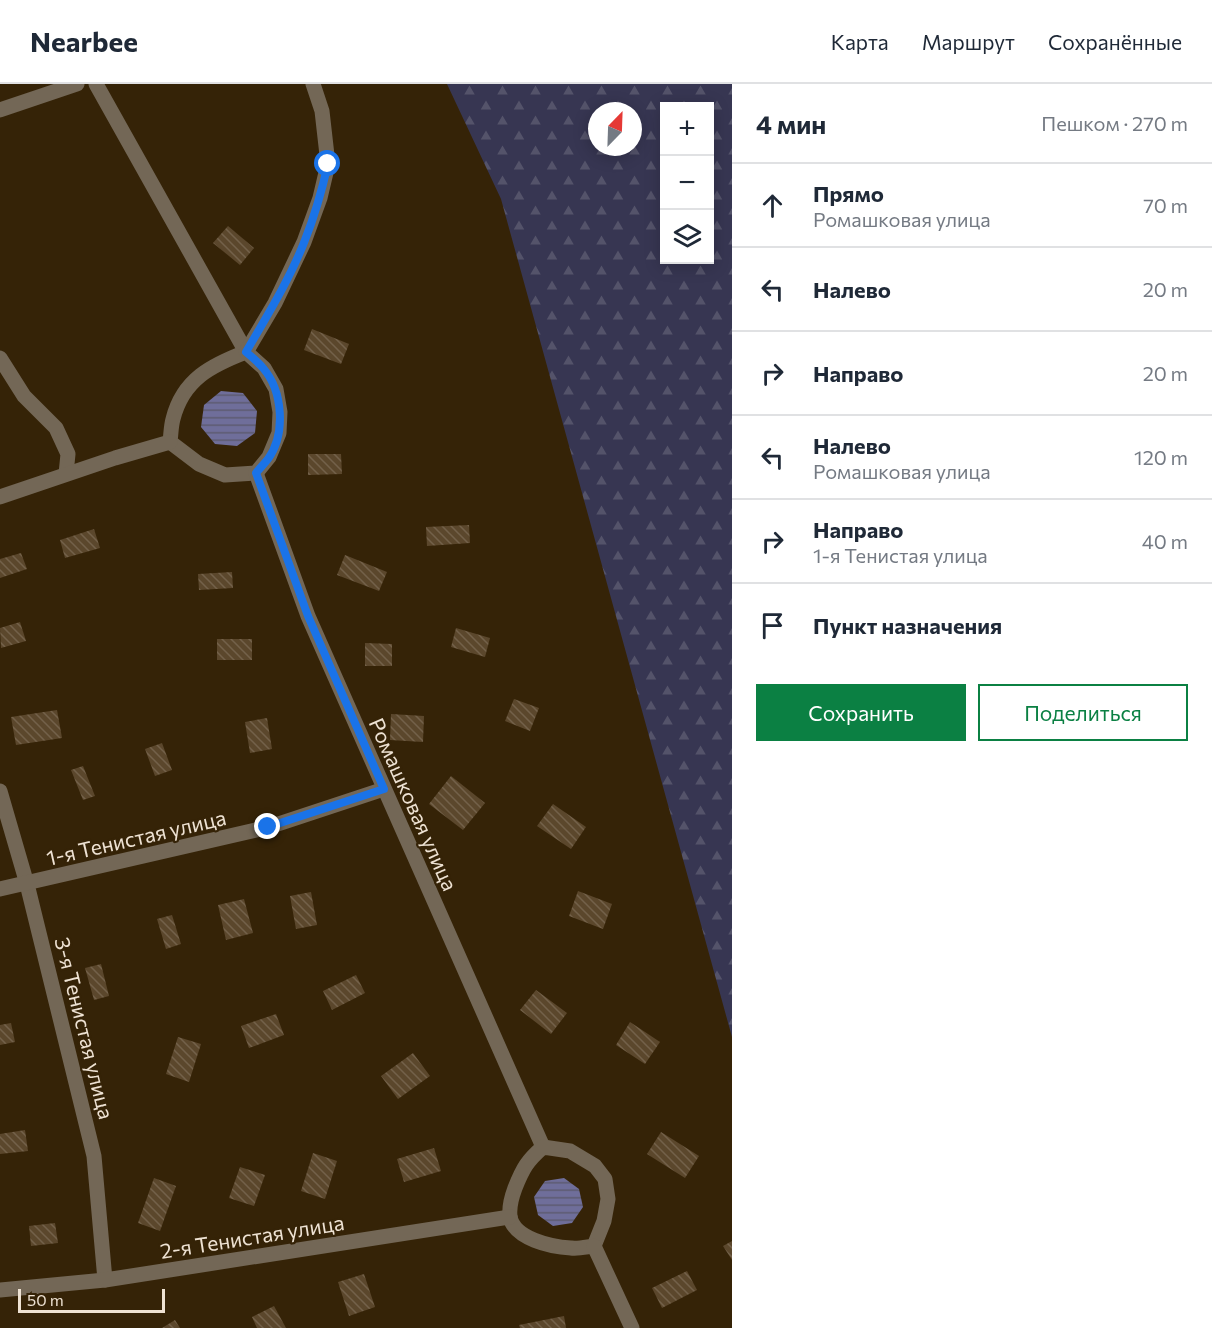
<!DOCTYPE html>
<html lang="ru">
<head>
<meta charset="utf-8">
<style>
	:root { --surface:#fff; --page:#f6f6f7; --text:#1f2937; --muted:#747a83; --line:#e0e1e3; --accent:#0b8043 }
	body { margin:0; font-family:Commissioner,sans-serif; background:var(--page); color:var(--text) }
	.controls { position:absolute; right:18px; top:18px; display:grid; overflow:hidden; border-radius:0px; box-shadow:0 3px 15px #0003 }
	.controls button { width:54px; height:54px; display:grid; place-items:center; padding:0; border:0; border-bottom:2px solid var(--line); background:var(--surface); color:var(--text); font:30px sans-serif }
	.compass { position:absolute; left:588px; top:18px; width:54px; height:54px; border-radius:50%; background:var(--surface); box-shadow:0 3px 15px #0003; rotate:23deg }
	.scale { position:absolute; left:18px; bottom:15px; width:147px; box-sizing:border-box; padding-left:6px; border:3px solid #eee2d3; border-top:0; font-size:16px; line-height:21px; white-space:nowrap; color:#eee2d3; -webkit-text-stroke:4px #352307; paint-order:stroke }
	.stop { position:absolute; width:18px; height:18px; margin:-14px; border:4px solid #1a73e8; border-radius:50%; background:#fff }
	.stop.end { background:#1a73e8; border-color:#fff; box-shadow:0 2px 6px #0008 }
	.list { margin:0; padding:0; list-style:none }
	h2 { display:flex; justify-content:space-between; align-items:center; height:78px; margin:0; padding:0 24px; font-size:26px }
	h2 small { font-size:20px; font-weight:400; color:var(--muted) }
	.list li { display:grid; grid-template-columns:39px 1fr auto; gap:18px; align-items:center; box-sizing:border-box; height:84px; padding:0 24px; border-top:2px solid var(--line) }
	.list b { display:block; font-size:22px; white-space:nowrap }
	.list p { margin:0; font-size:20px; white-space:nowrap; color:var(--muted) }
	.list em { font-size:20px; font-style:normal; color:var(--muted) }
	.actions { display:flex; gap:12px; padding:18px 24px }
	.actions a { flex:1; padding:14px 0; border:2px solid var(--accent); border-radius:0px; text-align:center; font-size:21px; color:var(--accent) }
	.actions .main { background:var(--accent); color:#fff }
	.icon { flex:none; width:33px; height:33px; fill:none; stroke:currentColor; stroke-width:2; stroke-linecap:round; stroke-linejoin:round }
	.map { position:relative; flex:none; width:732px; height:1244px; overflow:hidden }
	header { display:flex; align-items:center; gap:36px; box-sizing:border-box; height:84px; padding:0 30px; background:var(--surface); border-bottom:2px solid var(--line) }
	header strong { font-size:28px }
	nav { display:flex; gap:33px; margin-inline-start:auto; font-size:21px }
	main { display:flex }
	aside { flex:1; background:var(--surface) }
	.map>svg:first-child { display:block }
</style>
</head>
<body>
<header>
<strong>Nearbee</strong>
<nav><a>Карта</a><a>Маршрут</a><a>Сохранённые</a></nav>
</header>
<main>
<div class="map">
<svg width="732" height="1244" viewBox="0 0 732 1244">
	<defs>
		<pattern id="forest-firs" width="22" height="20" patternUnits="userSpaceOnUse" patternTransform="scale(1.5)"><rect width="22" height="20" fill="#373652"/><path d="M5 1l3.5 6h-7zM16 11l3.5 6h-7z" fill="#54536a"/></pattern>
		<pattern id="water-rules" width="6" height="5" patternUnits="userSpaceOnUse" patternTransform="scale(1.5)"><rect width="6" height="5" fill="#6f6e9a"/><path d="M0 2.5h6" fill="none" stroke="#5d5b71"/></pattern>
		<pattern id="building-back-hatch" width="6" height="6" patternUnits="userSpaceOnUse" patternTransform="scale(1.5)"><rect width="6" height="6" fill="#5b472c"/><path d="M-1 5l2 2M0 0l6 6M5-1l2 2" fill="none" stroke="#73614a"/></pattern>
	</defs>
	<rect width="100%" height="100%" fill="#352307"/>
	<path fill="url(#forest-firs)" fill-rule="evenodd" d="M447,0H732V953L501,115ZM664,22H710V176H664ZM597,27H633V63H597Z"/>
	<g fill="url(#water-rules)">
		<path d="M221,307L243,309L257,327L255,349L237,362L215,360L201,343L204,321Z"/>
		<path d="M564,1094L579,1105L583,1123L572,1139L553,1142L538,1131L534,1113L545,1097Z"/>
	</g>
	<g fill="url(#building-back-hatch)">
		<path d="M228,142L254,164L240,181L213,159Z"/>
		<path d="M312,245L349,260L341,280L304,266Z"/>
		<path d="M308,370H341L342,390L308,391Z"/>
		<path d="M469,441L470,459L427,462L426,443Z"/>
		<path d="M94,445L100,464L65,474L60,456Z"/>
		<path d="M21,469L27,485L0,494V475Z"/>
		<path d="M345,471L387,488L379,507L337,491Z"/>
		<path d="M232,488L233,504L199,506L198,490Z"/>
		<path d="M20,538L26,557L1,564L0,544Z"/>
		<path d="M456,544L490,554L485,573L451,563Z"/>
		<rect x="217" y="555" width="35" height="21"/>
		<path d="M365,559L392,560V582H365Z"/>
		<path d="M514,615L539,624L530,647L505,637Z"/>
		<path d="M57,626L62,654L16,661L11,633Z"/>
		<path d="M391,630L424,632L423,658L390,656Z"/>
		<path d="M267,634L272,665L250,669L245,638Z"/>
		<path d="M162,659L172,686L155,692L145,665Z"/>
		<path d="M83,682L95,712L83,716L71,686Z"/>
		<path d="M451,692L485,719L463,746L429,720Z"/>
		<path d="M553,720L586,743L571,765L537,742Z"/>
		<path d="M578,807L612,820L603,845L569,832Z"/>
		<path d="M311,808L317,841L296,845L290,812Z"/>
		<path d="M244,815L253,849L226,856L218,821Z"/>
		<path d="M172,831L181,860L166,865L157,835Z"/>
		<path d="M101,880L109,912L94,916L85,884Z"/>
		<path d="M356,891L365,909L332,926L323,907Z"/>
		<path d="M536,906L567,929L551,950L520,926Z"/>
		<path d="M276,930L284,951L249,964L241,942Z"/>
		<path d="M630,938L660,958L645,980L616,961Z"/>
		<path d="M11,939L15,958L0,961V941Z"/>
		<path d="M178,953L201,960L189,998L166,990Z"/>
		<path d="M413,969L430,992L398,1015L381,992Z"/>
		<path d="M25,1046L28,1067L0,1070V1050Z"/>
		<path d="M661,1048L699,1072L685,1094L647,1070Z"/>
		<path d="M434,1064L441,1087L404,1098L397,1075Z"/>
		<path d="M313,1069L337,1077L325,1115L301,1107Z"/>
		<path d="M240,1083L265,1091L254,1122L229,1114Z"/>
		<path d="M154,1094L176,1102L160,1147L138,1139Z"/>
		<path d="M55,1139L58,1159L31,1162L29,1142Z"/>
		<path d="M732,1157V1176L723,1162Z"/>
		<path d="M687,1187L697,1206L662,1224L652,1204Z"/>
		<path d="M364,1190L375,1223L349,1232L338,1198Z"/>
		<path d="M274,1222L286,1244H257L252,1233Z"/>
		<path d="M564,1232L566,1244H520L519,1241Z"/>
		<path d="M175,1236L180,1244H162Z"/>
	</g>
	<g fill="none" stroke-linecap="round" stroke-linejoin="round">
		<g stroke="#736756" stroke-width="15">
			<path d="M96,0L246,268L264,284L276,305L280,328L279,349L269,373L256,389L225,391L199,380L170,358C171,350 171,342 173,335C183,295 212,281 246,268"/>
			<path d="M0,26L77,0"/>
			<path d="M246,268L275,219L304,158L320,114L328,80L322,27L313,0"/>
			<path d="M0,274L24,312L56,344L68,370L66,390"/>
			<path d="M256,389L308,532L543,1063"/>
			<path d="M0,413L115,374L170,358"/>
			<path d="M0,707L27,800L94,1072L105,1196"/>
			<path d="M0,805L269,743L384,705"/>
			<path d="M543,1063L570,1067L595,1082L605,1095L608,1115L604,1137L594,1162C586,1163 578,1165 571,1164C552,1163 513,1155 510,1132C509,1123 512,1112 515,1104C523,1084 527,1077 543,1063Z"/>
			<path d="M594,1162L632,1244"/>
			<path d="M0,1206L105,1196L510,1133"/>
		</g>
	</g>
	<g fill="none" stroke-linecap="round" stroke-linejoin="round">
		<path stroke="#1a73e8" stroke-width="8" d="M268,743L384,705L308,532L256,389C260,384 264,380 268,375C286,350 283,307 263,284C258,278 252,273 246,268C267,232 290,195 305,156C315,131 322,106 328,80"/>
	</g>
	<g text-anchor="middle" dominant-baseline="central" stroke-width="4.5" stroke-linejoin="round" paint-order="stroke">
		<g font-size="21" fill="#eee2d3" stroke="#352307">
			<text transform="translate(414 720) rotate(66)">Ромашковая улица</text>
			<text transform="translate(136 753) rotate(-13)">1-я Тенистая улица</text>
			<text transform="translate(85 944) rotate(76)">3-я Тенистая улица</text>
			<text transform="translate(252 1152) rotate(-9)">2-я Тенистая улица</text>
		</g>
	</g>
</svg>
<div class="controls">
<button>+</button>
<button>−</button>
<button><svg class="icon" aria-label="layers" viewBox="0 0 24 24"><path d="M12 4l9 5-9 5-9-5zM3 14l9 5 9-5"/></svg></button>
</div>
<svg class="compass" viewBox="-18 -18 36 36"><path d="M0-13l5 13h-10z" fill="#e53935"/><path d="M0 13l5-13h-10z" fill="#747a83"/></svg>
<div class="scale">50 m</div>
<div class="stop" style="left:328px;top:80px"></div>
<div class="stop end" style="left:268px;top:743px"></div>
</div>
<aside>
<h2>4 мин<small>Пешком · 270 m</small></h2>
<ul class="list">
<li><svg class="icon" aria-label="ahead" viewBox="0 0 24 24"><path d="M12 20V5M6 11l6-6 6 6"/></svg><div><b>Прямо</b><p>Ромашковая улица</p></div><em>70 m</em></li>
<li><svg class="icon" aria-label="left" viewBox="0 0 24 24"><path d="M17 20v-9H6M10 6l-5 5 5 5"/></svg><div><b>Налево</b></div><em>20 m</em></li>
<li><svg class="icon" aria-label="right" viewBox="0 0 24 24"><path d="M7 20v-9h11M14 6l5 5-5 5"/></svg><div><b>Направо</b></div><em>20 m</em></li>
<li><svg class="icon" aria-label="left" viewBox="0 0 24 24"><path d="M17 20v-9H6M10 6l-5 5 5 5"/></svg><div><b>Налево</b><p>Ромашковая улица</p></div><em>120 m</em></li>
<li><svg class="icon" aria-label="right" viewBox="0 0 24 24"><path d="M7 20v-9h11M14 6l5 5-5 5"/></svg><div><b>Направо</b><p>1-я Тенистая улица</p></div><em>40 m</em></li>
<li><svg class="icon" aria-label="arrive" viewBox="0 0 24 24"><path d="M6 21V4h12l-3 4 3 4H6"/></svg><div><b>Пункт назначения</b></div></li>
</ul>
<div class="actions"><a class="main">Сохранить</a><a>Поделиться</a></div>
</aside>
</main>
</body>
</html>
